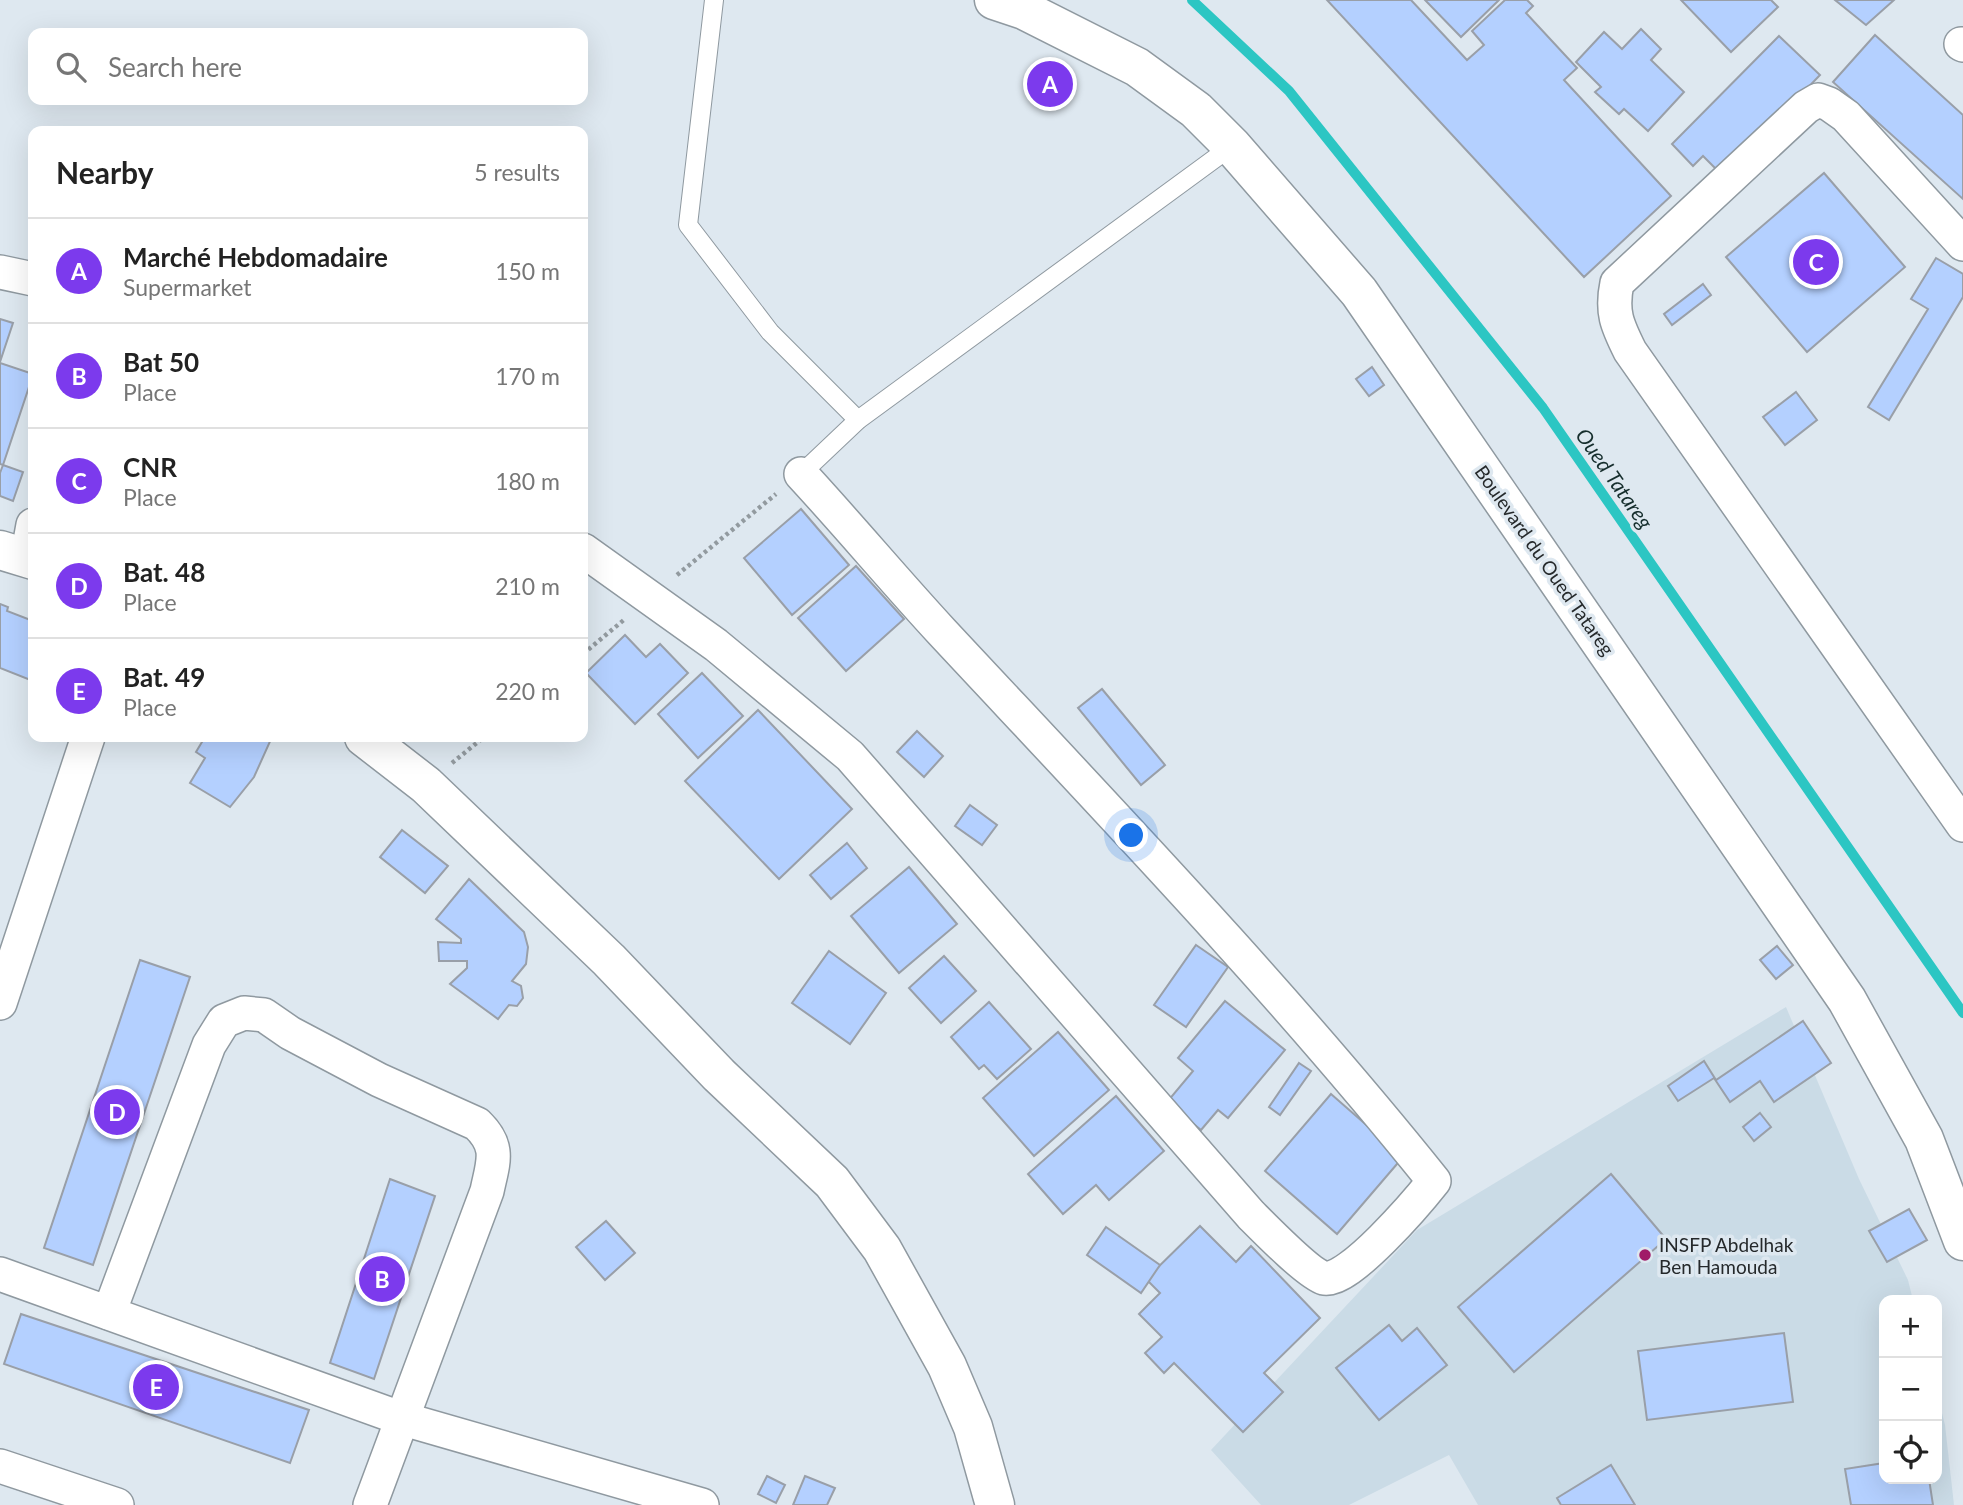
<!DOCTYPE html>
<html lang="en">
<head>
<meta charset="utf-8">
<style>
	:root { --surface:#fff; --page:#f2f2f2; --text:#222; --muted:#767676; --line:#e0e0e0; --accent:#7c3aed }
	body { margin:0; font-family:Lato,sans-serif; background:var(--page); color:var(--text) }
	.controls { position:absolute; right:21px; bottom:21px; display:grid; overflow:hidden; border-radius:14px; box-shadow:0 7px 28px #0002 }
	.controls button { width:63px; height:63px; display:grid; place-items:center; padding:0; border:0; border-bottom:2px solid var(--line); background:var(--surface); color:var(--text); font:35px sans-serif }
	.you { position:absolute; left:1132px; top:836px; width:24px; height:24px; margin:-18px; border:5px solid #fff; border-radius:50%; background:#1a73e8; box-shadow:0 0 0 10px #1a73e833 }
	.badge { display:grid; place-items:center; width:46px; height:46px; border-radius:50%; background:var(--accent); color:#fff; font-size:23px; font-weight:700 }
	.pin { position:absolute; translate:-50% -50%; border:4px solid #fff; box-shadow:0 2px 7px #0006 }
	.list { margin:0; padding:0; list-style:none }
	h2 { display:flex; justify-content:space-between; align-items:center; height:91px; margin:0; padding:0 28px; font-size:30px }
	h2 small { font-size:23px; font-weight:400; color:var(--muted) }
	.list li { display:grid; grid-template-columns:46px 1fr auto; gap:21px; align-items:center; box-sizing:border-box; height:105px; padding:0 28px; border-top:2px solid var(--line) }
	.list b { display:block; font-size:26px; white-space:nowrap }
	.list p { margin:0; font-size:23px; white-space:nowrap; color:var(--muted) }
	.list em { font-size:23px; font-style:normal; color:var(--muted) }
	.icon { flex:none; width:38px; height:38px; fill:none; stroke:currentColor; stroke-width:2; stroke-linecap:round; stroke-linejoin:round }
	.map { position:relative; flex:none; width:1963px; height:1505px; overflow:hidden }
	.search { position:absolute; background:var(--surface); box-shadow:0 7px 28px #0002; left:28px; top:28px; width:560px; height:77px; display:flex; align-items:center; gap:18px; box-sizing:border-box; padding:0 24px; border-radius:14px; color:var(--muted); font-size:26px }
	.panel { position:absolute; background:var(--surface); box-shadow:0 7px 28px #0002; left:28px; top:126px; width:560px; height:616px; border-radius:14px }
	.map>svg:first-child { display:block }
</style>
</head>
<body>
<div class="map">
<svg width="1963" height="1505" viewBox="0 0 1963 1505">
	<rect width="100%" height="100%" fill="#dee8f0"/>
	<path fill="#cadbe6" d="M1786,1007L1859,1179L1908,1280L1913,1300H1884V1479H1937V1393L1945,1425L1954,1505H1478L1449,1455L1349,1505H1261L1211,1450L1417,1230Z"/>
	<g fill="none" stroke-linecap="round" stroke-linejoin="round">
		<path stroke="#2cc6c3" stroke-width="10" d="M1192,0L1289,91L1543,408L1963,1013"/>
	</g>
	<g fill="#b4d0ff" stroke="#999fa8" stroke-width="2">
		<path d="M1327,0H1411L1467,60L1484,45L1472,31L1505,0H1527L1533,6L1526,13L1577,68L1564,80L1671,196L1584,277Z"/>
		<path d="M1425,0H1499L1461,37Z"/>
		<path d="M1681,0H1771L1778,7L1731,52Z"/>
		<path d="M1835,0H1894L1866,25Z"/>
		<path d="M1641,29L1661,49L1651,60L1684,92L1648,131L1624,109L1619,114L1595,92L1601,87L1576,62L1604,32L1622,49Z"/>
		<path d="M1875,35L1963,115V199L1833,82Z"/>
		<path d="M1779,36L1820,75L1723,176L1703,156L1693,166L1672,144Z"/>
		<path d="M1824,173L1905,267L1807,352L1726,257Z"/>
		<path d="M1936,258L1963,274V297L1889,420L1868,407L1928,309L1911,299Z"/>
		<path d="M1703,284L1711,295L1672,325L1664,314Z"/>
		<path d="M0,319L13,323L0,362Z"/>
		<path d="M0,363L33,374V389L29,387L3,465L0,464Z"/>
		<path d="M1372,367L1384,385L1369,396L1356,379Z"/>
		<path d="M1796,392L1817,420L1785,445L1763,417Z"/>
		<path d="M3,465L23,472L13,501L0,496V473Z"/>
		<path d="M801,509L849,565L792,615L744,558Z"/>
		<path d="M856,566L904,619L846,671L798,618Z"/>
		<path d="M0,604L8,607L7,611L33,621V681L0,668Z"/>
		<path d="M625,635L646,657L660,644L688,673L635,724L586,673Z"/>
		<path d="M702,673L743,716L698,758L658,714Z"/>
		<path d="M1102,689L1165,765L1141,785L1078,708Z"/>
		<path d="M758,710L852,809L779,879L685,781Z"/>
		<path d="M917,731L943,756L924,777L897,752Z"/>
		<path d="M205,737H272L254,777L230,807L190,783L205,758L196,752Z"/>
		<path d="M970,805L997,825L982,845L955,826Z"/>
		<path d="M402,830L448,866L425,893L380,857Z"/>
		<path d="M847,843L867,868L831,899L810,875Z"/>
		<path d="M909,867L957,924L899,973L851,916Z"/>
		<path d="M469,879L524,932L528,947L526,964L512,981L521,986L523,998L517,1006L509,1005L498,1019L450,984L467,968V961H439L438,942L461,943V939L436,919Z"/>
		<path d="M1196,945L1228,967L1186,1027L1154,1005Z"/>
		<path d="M1777,946L1793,965L1776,979L1760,960Z"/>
		<path d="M829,951L886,993L850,1044L792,1003Z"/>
		<path d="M944,956L976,991L941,1023L909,988Z"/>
		<path d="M140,960L190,977L93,1265L44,1248Z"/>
		<path d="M1225,1001L1285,1050L1228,1118L1218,1110L1201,1130L1167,1102L1193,1071L1178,1058Z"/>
		<path d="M989,1002L1031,1049L997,1079L984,1065L979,1069L951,1037Z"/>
		<path d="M1803,1021L1831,1063L1774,1102L1760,1081L1730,1102L1714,1078L1678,1101L1668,1086L1704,1061L1716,1080Z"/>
		<path d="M1058,1032L1109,1090L1034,1156L983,1098Z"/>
		<path d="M1299,1063L1311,1071L1280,1115L1269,1107Z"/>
		<path d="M1331,1094L1403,1157L1337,1234L1265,1171Z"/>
		<path d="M1116,1096L1164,1151L1109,1200L1096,1185L1063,1214L1028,1174Z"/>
		<path d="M1760,1113L1771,1127L1754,1141L1743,1127Z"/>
		<path d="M1611,1174L1666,1239L1514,1372L1458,1307Z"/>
		<path d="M390,1179L435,1196L374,1379L330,1363Z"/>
		<path d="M1909,1209L1927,1240L1887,1262L1869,1231Z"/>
		<path d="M606,1221L635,1253L605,1280L576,1247Z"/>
		<path d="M1200,1226L1236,1262L1251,1246L1320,1318L1264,1373L1283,1392L1243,1432L1174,1363L1164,1373L1145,1353L1162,1337L1139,1314L1160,1293L1146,1279Z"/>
		<path d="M1106,1227L1160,1265L1141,1293L1087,1255Z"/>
		<path d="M21,1314L309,1410L290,1463L4,1364Z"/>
		<path d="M1389,1325L1402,1341L1417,1328L1447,1365L1379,1420L1336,1368Z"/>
		<path d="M1784,1333L1793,1402L1647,1420L1638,1351Z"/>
		<path d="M1884,1463V1479H1929L1933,1505H1851L1845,1469Z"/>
		<path d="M1611,1465L1635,1505H1561L1557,1498Z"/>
		<path d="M767,1476L785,1485L776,1503L758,1494Z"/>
		<path d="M805,1476L835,1488L827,1505H793Z"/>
	</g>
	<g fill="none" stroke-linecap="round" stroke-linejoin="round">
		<g stroke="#8f99a0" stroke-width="20">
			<g id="service">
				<path d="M714,0L688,225L770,332L858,420"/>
				<path d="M801,474L858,420L1232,146"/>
			</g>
		</g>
		<g stroke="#8f99a0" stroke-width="36">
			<g id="minor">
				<path d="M1961,44L1963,45"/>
				<path d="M1963,244L1846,116L1829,104L1818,100L1806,107L1617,283C1611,312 1617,325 1630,351L1963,825"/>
				<path d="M0,272L33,279"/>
				<path d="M583,550L716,645L850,756L1251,1215C1264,1228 1309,1274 1324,1278C1348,1284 1419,1200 1434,1181C1280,989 1109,811 942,632C894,580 849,526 801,474"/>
				<path d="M27,558L33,525"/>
				<path d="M0,1003L88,737"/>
				<path d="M0,1274L400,1418L702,1505"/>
				<path d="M109,1313L209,1045L224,1021L244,1013L264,1015L290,1033L379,1080L477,1124C501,1147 493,1162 487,1191L370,1505"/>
				<path d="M0,1466L117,1505"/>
			</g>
		</g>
		<g stroke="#8f99a0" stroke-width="41">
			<g id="tertiary">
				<path d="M994,0L1024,10L1137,67L1196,110L1232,146L1359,292L1847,1000L1924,1139L1963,1241"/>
				<path d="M0,550L33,560"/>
				<path d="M364,737L426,785L609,960L719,1075L832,1182L882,1249L947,1366L973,1427L995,1505"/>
			</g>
		</g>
		<g stroke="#929a9f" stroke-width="4.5" stroke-dasharray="3.5 3.5" stroke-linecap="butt">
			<path d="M677,575L776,494"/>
			<path d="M583,654L625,619"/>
			<path d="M452,763L484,737"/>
		</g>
		<use href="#service" stroke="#fff" stroke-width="18"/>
		<use href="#minor" stroke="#fff" stroke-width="33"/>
		<use href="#tertiary" stroke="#fff" stroke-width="38"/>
	</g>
	<circle fill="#a01a68" stroke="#dee8f0" stroke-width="2.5" cx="1645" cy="1255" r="7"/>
	<g text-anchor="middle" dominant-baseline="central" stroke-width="7" stroke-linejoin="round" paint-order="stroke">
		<g font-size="19" fill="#25292b" stroke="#dee8f0">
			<text transform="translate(1545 560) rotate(55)">Boulevard du Oued Tatareg</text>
		</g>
		<g font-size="19" fill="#25292b" stroke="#dee8f0" text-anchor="start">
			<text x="1659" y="1244">INSFP Abdelhak<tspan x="1659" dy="22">Ben Hamouda</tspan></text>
		</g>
		<g font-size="21" font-style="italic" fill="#162e2d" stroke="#dee8f0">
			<text transform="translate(1615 478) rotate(55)">Oued Tatareg</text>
		</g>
	</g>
</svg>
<div class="controls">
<button>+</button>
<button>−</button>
<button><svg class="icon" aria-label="locate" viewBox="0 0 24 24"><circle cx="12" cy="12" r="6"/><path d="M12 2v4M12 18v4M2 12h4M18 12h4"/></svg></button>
</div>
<div class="you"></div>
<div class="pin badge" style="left:1050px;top:84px">A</div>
<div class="pin badge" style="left:382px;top:1279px">B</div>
<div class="pin badge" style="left:1816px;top:262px">C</div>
<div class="pin badge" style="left:117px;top:1112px">D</div>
<div class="pin badge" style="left:156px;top:1387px">E</div>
<div class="search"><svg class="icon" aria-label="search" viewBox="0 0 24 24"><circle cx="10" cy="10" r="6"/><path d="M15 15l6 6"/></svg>Search here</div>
<section class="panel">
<h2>Nearby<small>5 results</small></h2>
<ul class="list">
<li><span class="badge">A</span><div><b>Marché Hebdomadaire</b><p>Supermarket</p></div><em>150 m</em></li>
<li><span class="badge">B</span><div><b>Bat 50</b><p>Place</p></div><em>170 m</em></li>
<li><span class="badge">C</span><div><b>CNR</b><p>Place</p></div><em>180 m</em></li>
<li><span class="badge">D</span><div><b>Bat. 48</b><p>Place</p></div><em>210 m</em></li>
<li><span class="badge">E</span><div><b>Bat. 49</b><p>Place</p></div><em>220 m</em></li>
</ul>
</section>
</div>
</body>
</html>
